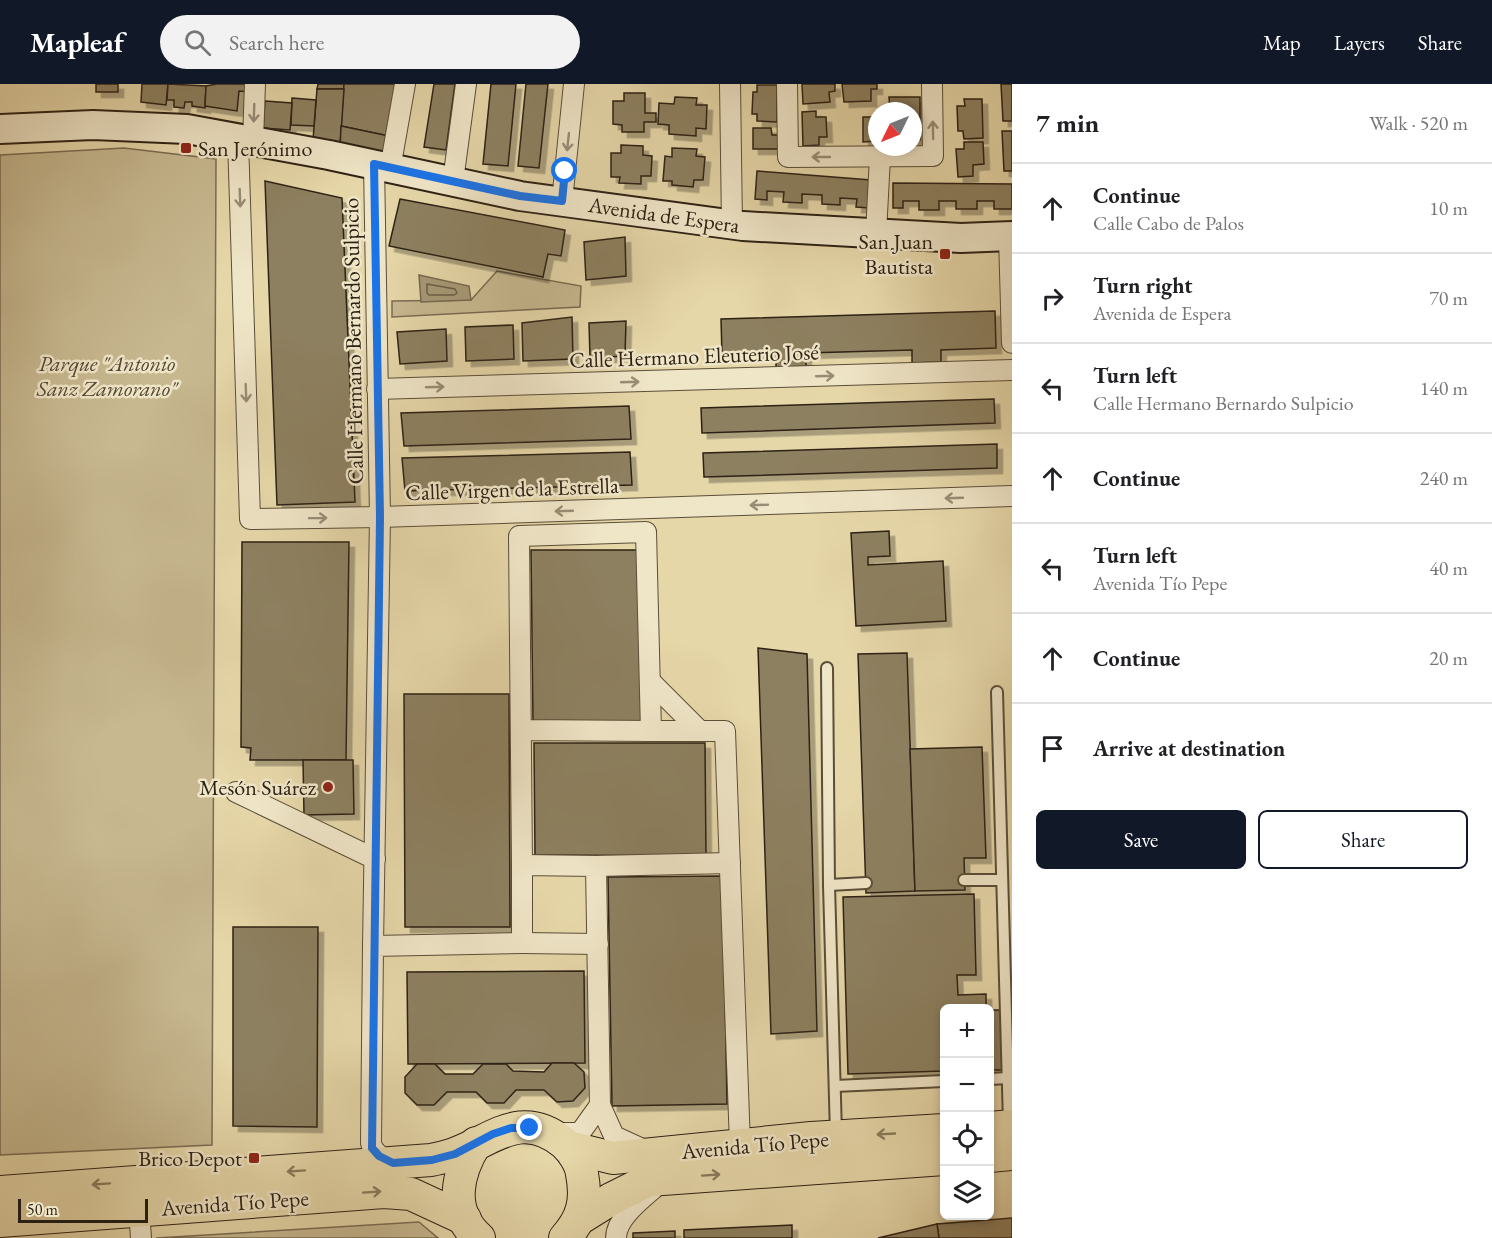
<!DOCTYPE html>
<html lang="en">
<head>
<meta charset="utf-8">
<style>
	:root { --surface:#fff; --page:#f2f2f2; --text:#202124; --muted:#757577; --line:#e0e0e0; --accent:#111827 }
	body { margin:0; font-family:"EB Garamond",serif; background:var(--page); color:var(--text) }
	.controls { position:absolute; right:18px; bottom:18px; display:grid; overflow:hidden; border-radius:9px; box-shadow:0 3px 9px #0003 }
	.controls button { width:54px; height:54px; display:grid; place-items:center; padding:0; border:0; border-bottom:2px solid var(--line); background:var(--surface); color:var(--text); font:30px sans-serif }
	.compass { position:absolute; left:868px; top:18px; width:54px; height:54px; border-radius:50%; background:var(--surface); box-shadow:0 3px 9px #0003; rotate:227deg }
	.scale { position:absolute; left:18px; bottom:15px; width:130px; box-sizing:border-box; padding-left:6px; border:3px solid #2d2114; border-top:0; font-size:16px; line-height:21px; white-space:nowrap; color:#2d2114; -webkit-text-stroke:4px #efe5c7; paint-order:stroke }
	.stop { position:absolute; width:18px; height:18px; margin:-14px; border:4px solid #1a73e8; border-radius:50%; background:#fff }
	.stop.end { background:#1a73e8; border-color:#fff; box-shadow:0 2px 6px #0008 }
	.list { margin:0; padding:0; list-style:none }
	h2 { display:flex; justify-content:space-between; align-items:center; height:78px; margin:0; padding:0 24px; font-size:26px }
	h2 small { font-size:20px; font-weight:400; color:var(--muted) }
	.list li { display:grid; grid-template-columns:39px 1fr auto; gap:18px; align-items:center; box-sizing:border-box; height:90px; padding:0 24px; border-top:2px solid var(--line) }
	.list b { display:block; font-size:22px; white-space:nowrap }
	.list p { margin:0; font-size:20px; white-space:nowrap; color:var(--muted) }
	.list em { font-size:20px; font-style:normal; color:var(--muted) }
	.actions { display:flex; gap:12px; padding:18px 24px }
	.actions a { flex:1; padding:14px 0; border:2px solid var(--accent); border-radius:9px; text-align:center; font-size:21px; color:var(--accent) }
	.actions .main { background:var(--accent); color:#fff }
	.icon { flex:none; width:33px; height:33px; fill:none; stroke:currentColor; stroke-width:2; stroke-linecap:round; stroke-linejoin:round }
	.map { position:relative; flex:none; width:1012px; height:1154px; overflow:hidden }
	header { display:flex; align-items:center; gap:36px; box-sizing:border-box; height:84px; padding:0 30px; background:var(--accent); color:#fff }
	header strong { font-size:28px }
	nav { display:flex; gap:33px; margin-inline-start:auto; font-size:21px }
	.search { width:420px; height:54px; background:var(--page); display:flex; align-items:center; gap:15px; box-sizing:border-box; padding:0 21px; border-radius:33px; color:var(--muted); font-size:22px }
	main { display:flex }
	aside { flex:1; background:var(--surface) }
	.map>svg:first-child { display:block }
</style>
</head>
<body>
<header>
<strong>Mapleaf</strong>
<div class="search"><svg class="icon" aria-label="search" viewBox="0 0 24 24"><circle cx="10" cy="10" r="6"/><path d="M15 15l6 6"/></svg>Search here</div>
<nav><a>Map</a><a>Layers</a><a>Share</a></nav>
</header>
<main>
<div class="map">
<svg width="1012" height="1154" viewBox="0 0 1012 1154">
	<defs>
		<filter id="shadow"><feDropShadow dx="5.5" dy="5.5" stdDeviation="0" flood-color="#0004"/></filter>
	</defs>
	<rect width="100%" height="100%" fill="#e6d7a9"/>
	<filter id="stains"><feTurbulence type="fractalNoise" baseFrequency=".00333" numOctaves="4"/><feColorMatrix values="0 0 0 0 .2 0 0 0 0 .09 0 0 0 0 .02 0 0 0 .5 -.17"/></filter>
	<radialGradient id="worn" r=".72"><stop offset=".6" stop-color="#630" stop-opacity="0"/><stop offset="1" stop-color="#630" stop-opacity=".3"/></radialGradient>
	<g fill="#c7b890" stroke="#7a6c52" stroke-width="1.5">
		<path d="M124,64L216,75L212,1061L0,1071V71Z"/>
		<path d="M497,187L581,202L580,223L392,233V217L471,216Z"/>
		<path d="M419,1138L438,1154H156Z"/>
	</g>
	<path fill="#a79976" stroke="#76694f" stroke-width="1.5" d="M419,191L469,202L471,216L421,218Z"/>
	<g fill="none" stroke-linecap="round" stroke-linejoin="round">
		<path stroke="#6a5d45" stroke-width="1.5" d="M427,200L455,205L457,209L454,211H429L427,209Z"/>
	</g>
	<g fill="#8d8061" stroke="#2d2114" stroke-width="1.5" filter="url(#shadow)">
		<rect x="96" y="0" width="22" height="8"/>
		<path d="M142,0H168L166,21L141,18Z"/>
		<path d="M168,0L206,2L205,24L192,22V18H185L184,24L174,23V16H167Z"/>
		<path d="M217,0H250L249,8L239,7L237,27L205,22L206,2Z"/>
		<path d="M318,0H344V5H317Z"/>
		<path d="M344,0H398L389,52L341,42Z"/>
		<path d="M434,0H455L446,66L424,63Z"/>
		<path d="M491,0H516L508,82L483,80Z"/>
		<path d="M526,0H548L539,84L518,82Z"/>
		<path d="M802,0H835V7L829,8L830,18L803,20Z"/>
		<path d="M842,0H877V5H871V17L844,18Z"/>
		<path d="M1001,0H1012V37H1003Z"/>
		<path d="M757,1H777V38L757,37V30H752L753,8H757Z"/>
		<path d="M317,5H344L340,64L313,56Z"/>
		<path d="M624,9H645V29H656V38H644V48H622V41L613,40V17H624Z"/>
		<path d="M675,13L697,14L696,21H707L706,45L696,44V52L669,50V41L658,40L659,19L674,20Z"/>
		<path d="M889,13H920V56H913V27H890Z"/>
		<path d="M292,14L316,16L314,42L291,41Z"/>
		<path d="M964,15H982L983,54L964,55L963,47H958L957,22H965Z"/>
		<path d="M265,17L292,19L290,46L263,44Z"/>
		<path d="M816,27V33H826L827,53H819V61L803,62L802,28Z"/>
		<path d="M863,33H877V57L863,58Z"/>
		<path d="M341,42L389,52L385,76L340,64Z"/>
		<path d="M753,44H771L772,51H779V65H753Z"/>
		<path d="M1002,47H1012V87H1004Z"/>
		<path d="M964,58H983L984,80L973,81V92L958,93L956,65H964Z"/>
		<path d="M621,61L643,62V71L652,72L651,92H641V100L619,99L620,93H611V69H621Z"/>
		<path d="M672,64L697,65L696,72L705,73L703,96H694L693,103L672,101V97H663L665,72L672,73Z"/>
		<path d="M757,87L871,96L869,124L856,123L857,115L840,114V121L822,120V111L802,110V119L783,118L784,108L767,107V116L755,115Z"/>
		<path d="M265,97L342,114L355,418L277,421Z"/>
		<path d="M893,99L1012,100V125H994V117H977V125H956V117H939V126H919V117H903V124H893Z"/>
		<path d="M400,115L565,146L561,172L548,170L543,193L389,162Z"/>
		<path d="M625,153L626,192L586,196L584,158Z"/>
		<path d="M995,227L996,264L941,266V278L912,279V266L806,269V284L776,285V270L722,272L721,235Z"/>
		<path d="M572,233L573,275L523,277L522,239Z"/>
		<path d="M626,237L625,272L590,274L589,239Z"/>
		<path d="M513,241L514,275L466,277L465,243Z"/>
		<path d="M446,245L447,277L400,280L397,248Z"/>
		<path d="M994,315L995,339L702,349L701,324Z"/>
		<path d="M629,322L631,355L404,362L401,329Z"/>
		<path d="M997,360V384L704,393L703,369Z"/>
		<path d="M630,368L632,401L405,407L402,374Z"/>
		<path d="M889,447L890,472L868,473V481L943,477L946,537L856,542L851,449Z"/>
		<path d="M242,458H349L346,676H250L251,664L241,663Z"/>
		<path d="M531,466H639L641,638H533Z"/>
		<path d="M758,564L807,570L817,947L771,950Z"/>
		<path d="M907,569L915,807L866,809L858,570Z"/>
		<path d="M404,610H509L510,843H405Z"/>
		<path d="M534,659H705L706,772L535,771Z"/>
		<path d="M982,663L986,774H964L965,806L915,807L910,665Z"/>
		<path d="M303,676H353L354,730L304,731Z"/>
		<path d="M723,792L727,1020L612,1022L608,793Z"/>
		<path d="M974,810L976,891H957L958,911L986,910V924H944V987L848,990L843,813Z"/>
		<path d="M233,843H318L317,1043L233,1042Z"/>
		<path d="M584,887L585,979L408,980L407,888Z"/>
		<path d="M990,926H1002L1004,986H990Z"/>
		<path d="M552,979H574L584,988L585,1004L573,1017L557,1018L544,1006H516L504,1019H487L476,1008H447L434,1021H417L405,1009V993L417,980H435L445,990H473L483,980H506L513,987L544,988Z"/>
		<path d="M1012,1134V1154H939L937,1140Z"/>
		<path d="M937,1140L939,1154H878Z"/>
		<path d="M792,1141V1154H684V1146Z"/>
		<path d="M675,1147V1154H633V1149Z"/>
	</g>
	<g fill="none" stroke-linecap="round" stroke-linejoin="round">
		<g stroke="#5b4e39" stroke-width="14">
			<g id="lane">
				<path d="M827,584L829,801L836,1050"/>
				<path d="M997,608L1009,1039"/>
				<path d="M964,796H1002"/>
				<path d="M829,801L866,799"/>
				<path d="M990,995L1008,994"/>
				<path d="M835,1002L944,997"/>
			</g>
		</g>
		<g stroke="#5b4e39" stroke-width="22">
			<g id="street">
				<path d="M730,0L732,141"/>
				<path d="M787,0L788,73L933,72L932,0"/>
				<path d="M238,55L250,435L380,433L1012,412"/>
				<path d="M253,57L255,0"/>
				<path d="M390,85L405,0"/>
				<path d="M453,97L466,0"/>
				<path d="M562,117L574,0"/>
				<path d="M876,149L880,73"/>
				<path d="M1009,152L1012,259"/>
				<path d="M377,305L1012,286"/>
				<path d="M650,597L700,647"/>
				<path d="M521,646L651,647L646,448L519,452L522,781"/>
				<path d="M651,647H725L740,1061"/>
				<path d="M236,708L375,775"/>
				<path d="M596,782L730,779"/>
				<path d="M522,859L598,860"/>
				<path d="M373,862L380,433L374,80"/>
				<path d="M551,1049H580L600,1021"/>
				<path d="M393,1079C384,1074 373,1070 371,1059L373,862L522,859V781L596,782L600,1021L614,1052L649,1068"/>
				<path d="M139,1126L141,1154"/>
				<path d="M616,1154C616,1135 640,1116 653,1105"/>
			</g>
		</g>
		<g stroke="#2d2114" stroke-width="32">
			<path id="secondary" d="M0,45L93,41L187,45L329,71L520,112L743,142L961,154L1012,152"/>
		</g>
		<g stroke="#2d2114" stroke-width="34">
			<g id="primary">
				<path d="M990,1044L1012,1042"/>
				<path d="M476,1059C457,1089 448,1127 479,1154"/>
				<path d="M568,1063L613,1074L811,1054L944,1046"/>
				<path d="M990,1072L1012,1070"/>
				<path d="M0,1108L431,1076C439,1074 447,1073 454,1070C493,1056 521,1024 564,1059C572,1066 581,1080 582,1090C587,1116 583,1134 565,1154"/>
				<path d="M579,1135L611,1115L649,1096L944,1075"/>
				<path d="M0,1137L384,1108L411,1110L465,1135"/>
			</g>
		</g>
		<use href="#lane" stroke="#efe5c7" stroke-width="10"/>
		<use href="#street" stroke="#efe5c7" stroke-width="20"/>
		<use href="#secondary" stroke="#efe5c7" stroke-width="28"/>
		<use href="#primary" stroke="#e6d7a9" stroke-width="32"/>
	</g>
	<defs><path id="oneway-shaft" d="M-6 0H5M1.5-3L5.5 0L1.5 3" fill="none" stroke-width="1.6" stroke-linecap="round" stroke-linejoin="round" transform="scale(1.5)"/></defs>
	<g stroke="#988d76">
		<use href="#oneway-shaft" transform="translate(254 29) rotate(92)"/>
		<use href="#oneway-shaft" transform="translate(933 46) rotate(-91)"/>
		<use href="#oneway-shaft" transform="translate(568 58) rotate(96)"/>
		<use href="#oneway-shaft" transform="translate(821 73) rotate(180)"/>
		<use href="#oneway-shaft" transform="translate(240 114) rotate(88)"/>
		<use href="#oneway-shaft" transform="translate(825 292) rotate(-2)"/>
		<use href="#oneway-shaft" transform="translate(630 298) rotate(-2)"/>
		<use href="#oneway-shaft" transform="translate(435 303) rotate(-2)"/>
		<use href="#oneway-shaft" transform="translate(246 309) rotate(88)"/>
		<use href="#oneway-shaft" transform="translate(954 414) rotate(178)"/>
		<use href="#oneway-shaft" transform="translate(759 421) rotate(178)"/>
		<use href="#oneway-shaft" transform="translate(564 427) rotate(178)"/>
		<use href="#oneway-shaft" transform="translate(318 434) rotate(-1)"/>
	</g>
	<g stroke="#8a7c5e">
		<use href="#oneway-shaft" transform="translate(886 1050) rotate(177)"/>
		<use href="#oneway-shaft" transform="translate(296 1087) rotate(176)"/>
		<use href="#oneway-shaft" transform="translate(711 1091) rotate(-4)"/>
		<use href="#oneway-shaft" transform="translate(101 1100) rotate(176)"/>
		<use href="#oneway-shaft" transform="translate(372 1108) rotate(-4)"/>
	</g>
	<g fill="none" stroke-linecap="round" stroke-linejoin="round">
		<path stroke="#1a73e8" stroke-width="8" d="M530,1044H511L493,1050L455,1070L432,1076L393,1079L379,1072L372,1064L380,433L374,80L520,112L562,117L565,87"/>
	</g>
	<g fill="#8f2418" stroke="#efe5c7" stroke-width="2">
		<rect x="180" y="58" width="12" height="12" rx="3"/>
		<rect x="939" y="164" width="12" height="12" rx="3"/>
		<circle cx="328" cy="703" r="6"/>
		<rect x="248" y="1068" width="12" height="12" rx="3"/>
	</g>
	<g text-anchor="middle" dominant-baseline="central" stroke-width="5" stroke-linejoin="round" paint-order="stroke">
		<g font-size="22" fill="#2d2114" stroke="#efe5c7" text-anchor="end">
			<text x="198" y="64" text-anchor="start">San Jerónimo</text>
			<text x="933" y="157">San Juan<tspan x="933" dy="25">Bautista</tspan></text>
			<text x="316" y="703">Mesón Suárez</text>
			<text x="242" y="1074">Brico Depot</text>
		</g>
		<g font-size="22" fill="#2d2114" stroke="#efe5c7">
			<text transform="translate(664 131) rotate(8)">Avenida de Espera</text>
			<text transform="translate(353 257) rotate(-91)">Calle Hermano Bernardo Sulpicio</text>
			<text transform="translate(694 272) rotate(-2)">Calle Hermano Eleuterio José</text>
			<text transform="translate(512 405) rotate(-2)">Calle Virgen de la Estrella</text>
			<text transform="translate(755 1061) rotate(-5)">Avenida Tío Pepe</text>
			<text transform="translate(235 1119) rotate(-4)">Avenida Tío Pepe</text>
		</g>
		<g font-size="22" font-style="italic" fill="#544733" stroke="#efe5c7">
			<text x="107" y="279">Parque "Antonio<tspan x="107" dy="25">Sanz Zamorano"</tspan></text>
		</g>
	</g>
	<rect width="100%" height="100%" filter="url(#stains)"/>
	<rect width="100%" height="100%" fill="url(#worn)"/>
</svg>
<div class="controls">
<button>+</button>
<button>−</button>
<button><svg class="icon" aria-label="locate" viewBox="0 0 24 24"><circle cx="12" cy="12" r="6"/><path d="M12 2v4M12 18v4M2 12h4M18 12h4"/></svg></button>
<button><svg class="icon" aria-label="layers" viewBox="0 0 24 24"><path d="M12 4l9 5-9 5-9-5zM3 14l9 5 9-5"/></svg></button>
</div>
<svg class="compass" viewBox="-18 -18 36 36"><path d="M0-13l5 13h-10z" fill="#e53935"/><path d="M0 13l5-13h-10z" fill="#757577"/></svg>
<div class="scale">50 m</div>
<div class="stop" style="left:565px;top:87px"></div>
<div class="stop end" style="left:530px;top:1044px"></div>
</div>
<aside>
<h2>7 min<small>Walk · 520 m</small></h2>
<ul class="list">
<li><svg class="icon" aria-label="ahead" viewBox="0 0 24 24"><path d="M12 20V5M6 11l6-6 6 6"/></svg><div><b>Continue</b><p>Calle Cabo de Palos</p></div><em>10 m</em></li>
<li><svg class="icon" aria-label="right" viewBox="0 0 24 24"><path d="M7 20v-9h11M14 6l5 5-5 5"/></svg><div><b>Turn right</b><p>Avenida de Espera</p></div><em>70 m</em></li>
<li><svg class="icon" aria-label="left" viewBox="0 0 24 24"><path d="M17 20v-9H6M10 6l-5 5 5 5"/></svg><div><b>Turn left</b><p>Calle Hermano Bernardo Sulpicio</p></div><em>140 m</em></li>
<li><svg class="icon" aria-label="ahead" viewBox="0 0 24 24"><path d="M12 20V5M6 11l6-6 6 6"/></svg><div><b>Continue</b></div><em>240 m</em></li>
<li><svg class="icon" aria-label="left" viewBox="0 0 24 24"><path d="M17 20v-9H6M10 6l-5 5 5 5"/></svg><div><b>Turn left</b><p>Avenida Tío Pepe</p></div><em>40 m</em></li>
<li><svg class="icon" aria-label="ahead" viewBox="0 0 24 24"><path d="M12 20V5M6 11l6-6 6 6"/></svg><div><b>Continue</b></div><em>20 m</em></li>
<li><svg class="icon" aria-label="arrive" viewBox="0 0 24 24"><path d="M6 21V4h12l-3 4 3 4H6"/></svg><div><b>Arrive at destination</b></div></li>
</ul>
<div class="actions"><a class="main">Save</a><a>Share</a></div>
</aside>
</main>
</body>
</html>
